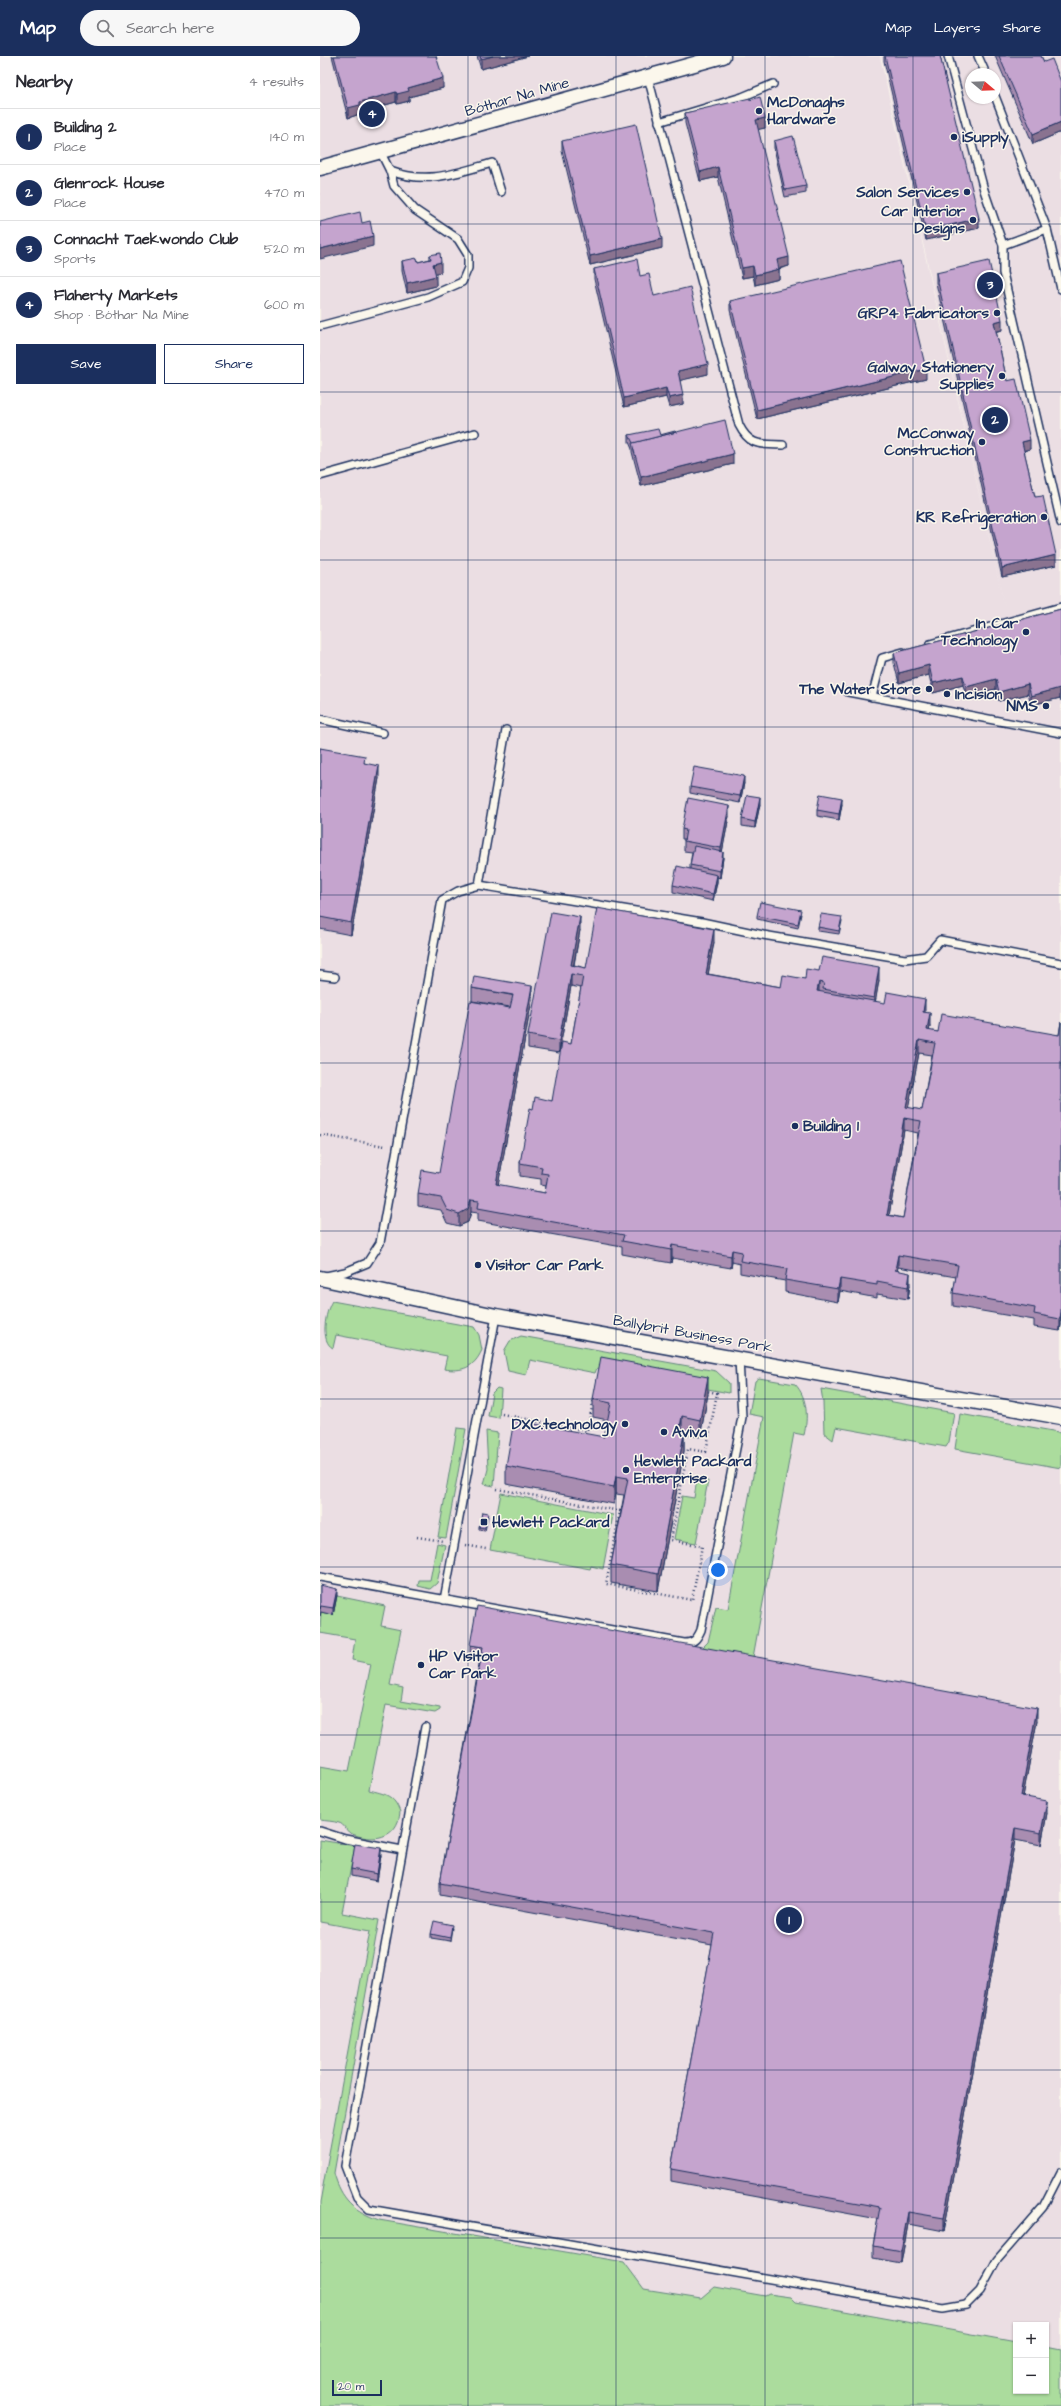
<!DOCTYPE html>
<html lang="en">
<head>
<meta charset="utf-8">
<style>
	:root { --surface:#fff; --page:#f7f7f7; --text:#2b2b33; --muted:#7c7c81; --line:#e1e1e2; --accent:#1b2f5e }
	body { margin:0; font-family:"Architects Daughter",sans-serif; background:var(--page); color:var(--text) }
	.controls { position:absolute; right:12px; bottom:12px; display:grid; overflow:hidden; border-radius:0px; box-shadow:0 1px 3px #0004 }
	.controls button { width:36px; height:36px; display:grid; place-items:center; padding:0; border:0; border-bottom:1px solid var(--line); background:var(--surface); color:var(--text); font:20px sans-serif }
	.compass { position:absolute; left:645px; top:12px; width:36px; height:36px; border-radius:50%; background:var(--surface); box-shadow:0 1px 3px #0004; rotate:109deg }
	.scale { position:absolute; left:12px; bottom:10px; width:50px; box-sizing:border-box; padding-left:4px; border:2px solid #1b2f5e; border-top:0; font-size:11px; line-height:14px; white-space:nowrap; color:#1b2f5e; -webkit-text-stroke:3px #fbf7ec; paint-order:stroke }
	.you { position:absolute; left:398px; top:1514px; width:14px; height:14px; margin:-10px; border:3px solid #fff; border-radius:50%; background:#1a73e8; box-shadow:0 0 0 6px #1a73e833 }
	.badge { display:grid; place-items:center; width:26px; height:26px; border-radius:50%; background:var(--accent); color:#fff; font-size:13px; font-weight:700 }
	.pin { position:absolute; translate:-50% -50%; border:2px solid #fff; box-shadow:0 1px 4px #0006 }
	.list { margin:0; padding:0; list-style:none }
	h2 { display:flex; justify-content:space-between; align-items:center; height:52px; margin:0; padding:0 16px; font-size:17px }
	h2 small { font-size:13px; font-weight:400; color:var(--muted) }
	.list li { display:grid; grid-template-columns:26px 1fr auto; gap:12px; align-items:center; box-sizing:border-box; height:56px; padding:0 16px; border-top:1px solid var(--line) }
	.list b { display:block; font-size:15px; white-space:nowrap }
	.list p { margin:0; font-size:13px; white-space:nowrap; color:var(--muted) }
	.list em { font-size:13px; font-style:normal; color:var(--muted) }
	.actions { display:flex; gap:8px; padding:12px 16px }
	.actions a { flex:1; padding:9px 0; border:1px solid var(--accent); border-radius:0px; text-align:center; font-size:14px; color:var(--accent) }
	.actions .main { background:var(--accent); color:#fff }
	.icon { flex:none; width:22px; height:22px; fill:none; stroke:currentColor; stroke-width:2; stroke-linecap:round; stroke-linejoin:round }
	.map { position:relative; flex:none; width:741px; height:2350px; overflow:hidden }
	header { display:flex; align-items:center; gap:24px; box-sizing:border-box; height:56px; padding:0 20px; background:var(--accent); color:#fff }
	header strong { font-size:19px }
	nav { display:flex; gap:22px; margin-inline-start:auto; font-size:14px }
	.search { width:280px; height:36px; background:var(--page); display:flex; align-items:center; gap:10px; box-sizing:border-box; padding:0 14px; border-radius:22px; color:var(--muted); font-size:15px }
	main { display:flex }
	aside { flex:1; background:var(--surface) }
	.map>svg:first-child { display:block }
</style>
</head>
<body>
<header>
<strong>Map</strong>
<div class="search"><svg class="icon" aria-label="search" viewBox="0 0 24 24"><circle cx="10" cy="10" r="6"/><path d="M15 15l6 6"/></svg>Search here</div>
<nav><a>Map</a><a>Layers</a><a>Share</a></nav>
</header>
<main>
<aside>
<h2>Nearby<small>4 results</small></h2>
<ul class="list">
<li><span class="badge">1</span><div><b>Building 2</b><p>Place</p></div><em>140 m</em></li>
<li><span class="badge">2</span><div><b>Glenrock House</b><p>Place</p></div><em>470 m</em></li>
<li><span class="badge">3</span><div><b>Connacht Taekwondo Club</b><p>Sports</p></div><em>520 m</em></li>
<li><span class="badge">4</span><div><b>Flaherty Markets</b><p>Shop · Bóthar Na Míne</p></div><em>600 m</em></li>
</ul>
<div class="actions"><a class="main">Save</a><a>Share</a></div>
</aside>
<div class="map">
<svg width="741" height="2350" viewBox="0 0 741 2350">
	<rect width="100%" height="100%" fill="#fbf7ec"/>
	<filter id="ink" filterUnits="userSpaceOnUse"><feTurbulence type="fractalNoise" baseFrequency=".025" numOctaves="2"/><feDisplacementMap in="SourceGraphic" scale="8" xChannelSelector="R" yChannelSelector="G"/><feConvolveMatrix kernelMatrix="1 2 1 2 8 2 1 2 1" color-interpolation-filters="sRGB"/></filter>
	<g filter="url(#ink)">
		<path fill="#ebdee3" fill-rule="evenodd" d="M0,0H560L687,561L561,0H741V2350H0ZM651,18H675V42H651ZM696,2269H726V2335H696Z"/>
		<g fill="#abdc9d" stroke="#63867e">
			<path d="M12,1245L154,1271L159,1279L162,1294C154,1312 142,1316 124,1313L127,1300L16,1279L13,1292C0,1286 5,1256 12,1245Z"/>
			<path d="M201,1280L396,1315L409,1327V1337L277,1312L275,1317L210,1304L206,1319L188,1315L184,1295L190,1285Z"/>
			<path d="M439,1322L475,1328C488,1342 488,1362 484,1379L474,1377L432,1607L381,1593L388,1586L396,1551L408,1553L444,1361L429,1358L435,1325Z"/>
			<path d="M177,1332L181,1333L179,1362L168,1360L172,1337Z"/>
			<path d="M501,1333L634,1357L629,1386L626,1391L516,1371L513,1384L504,1377L503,1346Z"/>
			<path d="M640,1358L738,1376L741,1379V1412L635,1393Z"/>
			<path d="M137,1372L146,1373L126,1482L118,1481Z"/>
			<path d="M166,1375L178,1377L174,1430L164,1428L168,1413Z"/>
			<path d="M377,1423L388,1425L376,1487L354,1483L362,1440L374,1442Z"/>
			<path d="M181,1437L293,1459L283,1513L271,1510L270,1513L170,1494Z"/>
			<path d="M117,1487L125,1489L117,1527L110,1533L98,1530L99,1524H110Z"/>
			<path d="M17,1540L65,1550L61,1570L81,1574L70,1629L83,1632L81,1645L120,1652V1654L115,1657L66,1649L49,1734C65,1738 74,1739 80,1756C78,1783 52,1787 30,1777C26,1775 24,1768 19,1767C13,1765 6,1765 0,1764V1710L29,1715L51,1608L32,1604L35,1583L0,1577L1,1556L13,1559Z"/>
			<path d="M0,1784L35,1790L22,1857L59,1864L14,2117C21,2143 34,2155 59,2164L304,2206L324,2233L381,2242L394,2231L445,2240L449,2238L471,2241L476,2246L696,2286V2335H726V2291L741,2294V2350H0V2146L50,1875L0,1866Z"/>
		</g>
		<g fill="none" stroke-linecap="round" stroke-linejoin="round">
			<g stroke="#1b2f5e" stroke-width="10">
				<g id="lane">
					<path d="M628,0L664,134L683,189"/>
					<path d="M658,0L666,18"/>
					<path d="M328,21L419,369C430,391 441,388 463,389"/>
					<path d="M675,40L727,173L741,233"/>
					<path d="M339,66L422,41L453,28"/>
					<path d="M70,115C108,129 136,117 172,107L181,136"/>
					<path d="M727,173L683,189V217L741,467"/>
					<path d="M0,270L108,241L142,226L148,212V199L138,183L95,154L74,130L70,115L61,97"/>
					<path d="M0,420L155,377"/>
					<path d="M610,588L741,551"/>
					<path d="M528,636L741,677"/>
					<path d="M552,641L562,602L583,596"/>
					<path d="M0,663L63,677"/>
					<path d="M159,829L186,674"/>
					<path d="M0,919L15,921"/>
					<path d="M6,1220L25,1216L47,1207L60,1187L122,844L138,835L159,829L382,866L443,879L585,903L606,900L620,884L741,907"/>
					<path d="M0,1521L364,1587C374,1587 377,1583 381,1574L422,1361L419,1303"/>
					<path d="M124,1544L176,1260"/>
					<path d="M105,1671L25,2110L37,2141L49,2153L623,2253L646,2249L660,2235L677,2204L723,2151L741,2116"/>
					<path d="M0,1775L25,1783L82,1794"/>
				</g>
			</g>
			<g stroke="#1b2f5e" stroke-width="17">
				<g id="street">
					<path d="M0,112L403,0"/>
					<path d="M0,1222L176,1260L741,1361"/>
				</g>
			</g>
			<g stroke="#1b2f5e" stroke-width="2.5" stroke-dasharray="1 3" stroke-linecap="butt">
				<path d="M0,1079L65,1090"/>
				<path d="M182,1358L267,1375L274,1342"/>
				<path d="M177,1433L300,1455L286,1528L372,1544L382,1490L351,1484L368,1393L386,1396L397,1337L386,1335"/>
				<path d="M97,1481L123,1485"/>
				<path d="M145,1489L166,1493"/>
			</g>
			<use href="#lane" stroke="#fbf7ec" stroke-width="7"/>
			<use href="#street" stroke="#fbf7ec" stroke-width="14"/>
		</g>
		<g fill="#a98db1" stroke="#1b2f5e" fill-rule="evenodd">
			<path d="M12,0H116L123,32L89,41V45L77,48L76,46L40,56V58L28,62Z"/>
			<path d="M157,0H208L161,13Z"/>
			<path d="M564,0H620L659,172L606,184L564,5Z"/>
			<path d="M675,0H721L724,6L741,26V76L713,88Z"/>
			<path d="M430,44L445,72L438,73L469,210L459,213V223L435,229L433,220L422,222L398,121L380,125L365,67V57Z"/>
			<path d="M242,85L342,192L270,209L242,95Z"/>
			<path d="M454,85L486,130V137L465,141L454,92Z"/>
			<path d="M110,199L121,216L115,217L116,230L87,237L82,215V205L98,206L110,203Z"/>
			<path d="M274,213L320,220L388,318L360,324L363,348L349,351L346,341L304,351L274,223Z"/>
			<path d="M616,217L682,274L676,275L687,325L710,393L704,395L715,441L736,509L682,521L616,227Z"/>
			<path d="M410,245L606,323L437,363L410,254Z"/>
			<path d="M309,379H340L413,408L321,430L312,396V393L309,386Z"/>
			<path d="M741,553V645L740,642L711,649L708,638L679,645L676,633L646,640L643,629L613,637L609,619L579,627L574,607V597Z"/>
			<path d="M0,692L45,707L59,722L31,879L0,873Z"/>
			<path d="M424,727L420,747L370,737V731Z"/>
			<path d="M440,748L435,772L422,770V763Z"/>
			<path d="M522,748L519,764L497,760V754Z"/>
			<path d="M409,760L402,796L403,802L400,822L397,821V826L393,845L353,836V829L370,813V809L372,796L364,795V783H362V773Z"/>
			<path d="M481,858L478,872L437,863V860Z"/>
			<path d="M522,865L519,878L498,875V871Z"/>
			<path d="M260,874L254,909L266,912L394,886L388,918L461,931L485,923L499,915L559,924L555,946L605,956L610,970L609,975L618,976L739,979L741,966V1269L740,1275L714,1271V1264L633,1250V1237L636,1221L578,1211L577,1214L590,1229L588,1243L557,1238V1242L520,1235L518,1246L465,1236V1225L420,1217V1208L412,1206L411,1212L352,1202L351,1207L302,1198V1191L158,1165V1157L151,1156L148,1166L139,1170L127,1167L121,1154L98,1150V1138L119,1117L190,952V951L152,945V932L212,943L178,1129L225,1137L226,1130L221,1129V1123L200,1120V1107L213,1053L232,1045L251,988L261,932L251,930L239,997L208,992V979ZM599,997L612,999L602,1054L588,1052ZM584,1074L598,1077L583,1162L569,1159Z"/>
			<path d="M388,1338L380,1381L364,1378V1395L338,1535L291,1527V1509L304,1439L296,1438L294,1448L186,1428V1410L284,1381L288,1364L273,1361V1343Z"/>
			<path d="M168,1460L165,1475L159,1474V1471Z"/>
			<path d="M0,1529L17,1539L13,1559L1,1556L0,1560Z"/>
			<path d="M150,1589L717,1665L703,1740L727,1757L721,1789L695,1784L624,2175L588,2168L581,2207L553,2202V2190L558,2163L351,2125V2113L392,1889L120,1839V1827L160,1603L150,1602Z"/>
			<path d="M61,1799L57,1825L31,1820V1813Z"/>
			<path d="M132,1872L130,1885L111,1882V1878Z"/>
		</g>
		<g fill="#8a7390" stroke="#1b2f5e">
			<path d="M173,0H208L161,13V3Z"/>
			<path d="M123,22V32L89,41V45L77,48V38L88,32Z"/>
			<path d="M76,36V46L40,56V58L28,62V52L40,46Z"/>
			<path d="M445,62V72L436,74V64Z"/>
			<path d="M741,66V76L713,88V78Z"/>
			<path d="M398,111V121L380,125V116Z"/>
			<path d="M659,162V172L606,184V175Z"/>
			<path d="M53,180V190L0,203V193Z"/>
			<path d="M342,183V192L270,209V200Z"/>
			<path d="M469,201V210L457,213V204Z"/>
			<path d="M121,206V216L113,218V208Z"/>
			<path d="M433,210V220L422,222V212Z"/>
			<path d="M459,213V223L435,229V219Z"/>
			<path d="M116,220V230L87,237V227Z"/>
			<path d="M682,264V274L674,276V266Z"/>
			<path d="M388,308V318L358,325V315Z"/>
			<path d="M606,313V323L437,363V354Z"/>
			<path d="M346,332V341L304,351V342Z"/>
			<path d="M363,339V348L349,351V342Z"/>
			<path d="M710,384V393L702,395V386Z"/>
			<path d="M413,398V408L321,430V421Z"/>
			<path d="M736,499V509L682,521V512Z"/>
			<path d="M609,609V619L579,627V617Z"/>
			<path d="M643,620V629L613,637V627Z"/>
			<path d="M676,623V633L646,640V631Z"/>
			<path d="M708,628V638L679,645V636Z"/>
			<path d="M740,632V642L711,649V640Z"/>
			<path d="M59,710V722L31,879V867Z"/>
			<path d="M424,720V727L420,747V740Z"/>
			<path d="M440,741V748L435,772V766Z"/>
			<path d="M522,742V748L519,764V758Z"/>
			<path d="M409,750V760L401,802V792Z"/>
			<path d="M403,796V802L400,822V815Z"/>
			<path d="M397,819V826L393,845V838Z"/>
			<path d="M260,861V874L252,918L251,909Z"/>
			<path d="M394,873V886L386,930V918Z"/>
			<path d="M559,911V924L554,954V942Z"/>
			<path d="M251,918V930L239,997V985Z"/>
			<path d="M499,926V938L497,935Z"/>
			<path d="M212,930V943L176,1141V1128Z"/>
			<path d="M605,943V956L603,968V956Z"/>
			<path d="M610,957V970L607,987V974Z"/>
			<path d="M599,984V997L586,1064V1051Z"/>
			<path d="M584,1062V1074L567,1171V1159Z"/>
			<path d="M151,1144V1156L148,1166L139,1170V1158Z"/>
			<path d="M352,1189V1202L351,1207V1194Z"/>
			<path d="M412,1194V1206L411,1212V1200Z"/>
			<path d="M578,1199V1211L575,1226V1214Z"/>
			<path d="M590,1217V1229L588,1243V1231Z"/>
			<path d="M520,1223V1235L518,1246V1233Z"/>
			<path d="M741,1256V1269L740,1275V1263Z"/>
			<path d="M388,1321V1338L380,1381V1364Z"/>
			<path d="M362,1360V1378L359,1377Z"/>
			<path d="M364,1378V1395L338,1535V1518Z"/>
			<path d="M296,1420V1438L294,1448V1431Z"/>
			<path d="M17,1533V1539L13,1559V1552Z"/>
			<path d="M717,1652V1665L701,1752V1740Z"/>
			<path d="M727,1745V1757L721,1789V1777Z"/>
			<path d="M695,1772V1784L624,2175V2162Z"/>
			<path d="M61,1792V1799L57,1825V1818Z"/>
			<path d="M588,2156V2168L581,2207V2195Z"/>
		</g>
		<g fill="#c5a4ce" stroke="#1b2f5e" fill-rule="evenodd">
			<path d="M14,0H116L123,22L88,32L89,35L77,38L76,36L40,46V49L28,52Z"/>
			<path d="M160,0H173L161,3Z"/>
			<path d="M565,0H620L659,162L606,175Z"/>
			<path d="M679,0H721L724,6L732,3L741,26V66L713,78Z"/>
			<path d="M440,41L445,62L436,64L469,201L457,204L459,213L435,219L433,210L422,212L398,111L380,116L365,57L430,42V44Z"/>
			<path d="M316,68L342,183L270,200L242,85Z"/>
			<path d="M473,80L486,130L465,134L454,85Z"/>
			<path d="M40,156L42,167L50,165L53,180L0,193V166Z"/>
			<path d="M120,197L121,206L113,208L116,220L87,227L82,205L97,202L98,206L111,203L110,199Z"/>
			<path d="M317,203L320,220L329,218L334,240L370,231L388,308L358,315L363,339L349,342L346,332L304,342L274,213Z"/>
			<path d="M580,205L606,313L437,354L410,245Z"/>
			<path d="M669,205L682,264L674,266L687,325L696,323L710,384L702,386L715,441L723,440L736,499L682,512L616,217Z"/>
			<path d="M405,364L413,398L321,421L312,387Z"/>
			<path d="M338,373L340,379L355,375L356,376L313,387L309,379Z"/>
			<path d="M741,553V635L740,632L711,640L708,628L679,636L676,623L646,631L643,620L613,627L609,609L579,617L574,597Z"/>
			<path d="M0,692L45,700L44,707L59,710L31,867L0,861Z"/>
			<path d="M374,711L424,720L420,740L370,731Z"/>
			<path d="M500,738L522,742L519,758L497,754Z"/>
			<path d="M427,739L440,741L435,766L422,763Z"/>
			<path d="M368,742L409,750L401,792L364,785L366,774L362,773Z"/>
			<path d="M374,790L403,796L400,815L370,809Z"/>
			<path d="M357,810L397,819L393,838L353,829Z"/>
			<path d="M440,846L481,854L478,868L437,860Z"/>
			<path d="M277,852L394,873L386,918L461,931L463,919L485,923L486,913L499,915L502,901L559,911L554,942L503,933L504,927L499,926L497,935L565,947L567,936L605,943L603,956L610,957L607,974L618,976L621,958L739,979L741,966V1256L740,1263L714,1258L715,1252L633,1237L638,1209L578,1199L575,1214L590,1217L588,1231L557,1225V1229L520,1223L518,1233L465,1224L467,1213L420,1205L422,1196L412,1194L411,1200L352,1189L351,1194L302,1185L304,1179L158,1152L159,1145L151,1144L148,1153L139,1158L127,1154L121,1142L98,1138L102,1114L119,1117L150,945L190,952L193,939L152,932L154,920L212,930L176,1128L225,1137L228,1118L221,1117L222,1111L200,1107L210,1052L213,1053L215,1041L232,1045L242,986L251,988L263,920L251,918L239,985L208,979L231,856L260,861L251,909L266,912ZM599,984L615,987L602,1054L586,1051ZM584,1062L601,1065L583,1162L567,1159Z"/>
			<path d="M501,858L522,861L519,875L498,871Z"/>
			<path d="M281,1301L388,1321L380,1364L362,1360L359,1377L364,1378L338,1518L291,1509L308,1422L296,1420L294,1431L186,1410L194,1364L284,1381L291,1347L273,1343Z"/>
			<path d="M162,1456L168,1457L165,1472L159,1471Z"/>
			<path d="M0,1529L17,1533L13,1552L1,1550L0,1553Z"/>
			<path d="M157,1550L717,1652L701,1740L727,1745L721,1777L695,1772L624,2162L588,2156L581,2195L553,2190L560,2151L351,2113L394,1877L120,1827L163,1591L150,1589Z"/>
			<path d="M35,1788L61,1792L57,1818L31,1813Z"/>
			<path d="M114,1865L132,1869L130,1882L111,1878Z"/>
		</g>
	</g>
	<path fill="none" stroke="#1b2f5e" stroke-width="1" stroke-opacity="0.55" d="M148,0V2350M296,0V2350M445,0V2350M593,0V2350M0,168H741M0,336H741M0,504H741M0,671H741M0,839H741M0,1007H741M0,1175H741M0,1343H741M0,1511H741M0,1679H741M0,1846H741M0,2014H741M0,2182H741"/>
	<g fill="#1b2f5e" stroke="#fbf7ec" stroke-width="1.5">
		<circle cx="439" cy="55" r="4"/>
		<circle cx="634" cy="81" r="4"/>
		<circle cx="647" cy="136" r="4"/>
		<circle cx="653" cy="164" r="4"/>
		<circle cx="677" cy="257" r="4"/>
		<circle cx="682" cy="320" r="4"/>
		<circle cx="662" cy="386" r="4"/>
		<circle cx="724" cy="461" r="4"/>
		<circle cx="706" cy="576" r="4"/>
		<circle cx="609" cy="633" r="4"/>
		<circle cx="627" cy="638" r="4"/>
		<circle cx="726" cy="650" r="4"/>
		<circle cx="475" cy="1070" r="4"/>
		<circle cx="158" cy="1209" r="4"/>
		<circle cx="305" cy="1368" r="4"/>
		<circle cx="344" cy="1376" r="4"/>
		<circle cx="306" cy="1414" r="4"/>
		<rect x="160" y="1462" width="8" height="8" rx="2"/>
		<circle cx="101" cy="1609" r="4"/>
	</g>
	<g text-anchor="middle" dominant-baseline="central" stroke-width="3" stroke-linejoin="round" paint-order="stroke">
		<g font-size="15" fill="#1b2f5e" stroke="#fbf7ec">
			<text transform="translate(197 41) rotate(-16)">Bóthar Na Míne</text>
			<text transform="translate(373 1278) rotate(10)">Ballybrit Business Park</text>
		</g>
		<g font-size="15" font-weight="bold" fill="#1b2f5e" stroke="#fbf7ec" text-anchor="end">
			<text x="447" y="46" text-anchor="start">McDonaghs<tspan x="447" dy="17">Hardware</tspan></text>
			<text x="642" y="81" text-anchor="start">iSupply</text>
			<text x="639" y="136">Salon Services</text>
			<text x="645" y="155">Car Interior<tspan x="645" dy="17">Designs</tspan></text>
			<text x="669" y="257">GRP4 Fabricators</text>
			<text x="674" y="311">Galway Stationery<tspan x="674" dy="17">Supplies</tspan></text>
			<text x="654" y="377">McConway<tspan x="654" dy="17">Construction</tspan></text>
			<text x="716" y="461">KR Refrigeration</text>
			<text x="698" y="567">In Car<tspan x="698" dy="17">Technology</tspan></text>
			<text x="601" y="633">The Water Store</text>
			<text x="635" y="638" text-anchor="start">Incision</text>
			<text x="718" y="650">NMS</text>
			<text x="483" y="1070" text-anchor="start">Building 1</text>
			<text x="166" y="1209" text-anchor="start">Visitor Car Park</text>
			<text x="297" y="1368">DXC.technology</text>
			<text x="352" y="1376" text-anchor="start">Aviva</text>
			<text x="314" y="1405" text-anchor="start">Hewlett Packard<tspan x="314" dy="17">Enterprise</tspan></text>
			<text x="172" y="1466" text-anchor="start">Hewlett Packard</text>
			<text x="109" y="1600" text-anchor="start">HP Visitor<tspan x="109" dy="17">Car Park</tspan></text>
		</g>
	</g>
</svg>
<div class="controls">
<button>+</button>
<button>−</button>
</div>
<svg class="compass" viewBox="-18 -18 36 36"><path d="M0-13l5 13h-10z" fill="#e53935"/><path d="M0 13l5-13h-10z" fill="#7c7c81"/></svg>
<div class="scale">20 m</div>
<div class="you"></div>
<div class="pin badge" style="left:469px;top:1864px">1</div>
<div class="pin badge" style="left:675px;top:364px">2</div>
<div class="pin badge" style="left:670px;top:229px">3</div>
<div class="pin badge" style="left:52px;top:58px">4</div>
</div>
</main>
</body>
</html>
